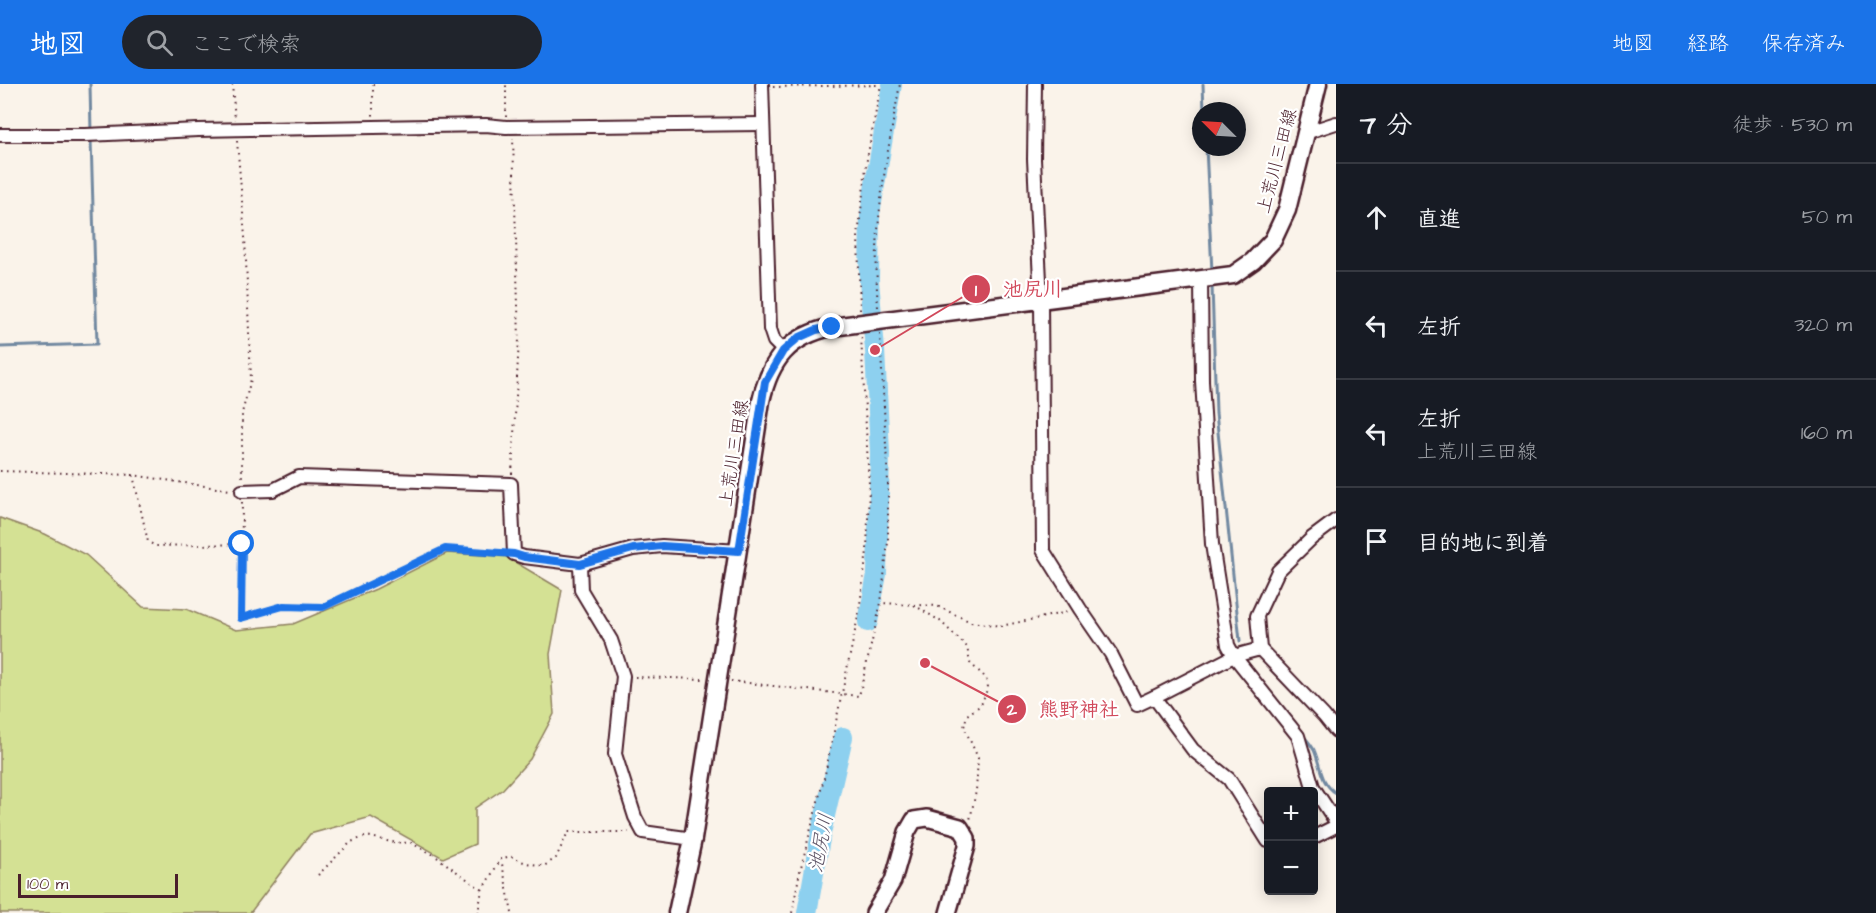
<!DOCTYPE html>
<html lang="ja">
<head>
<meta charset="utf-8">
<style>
	:root { --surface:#171b24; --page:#20242c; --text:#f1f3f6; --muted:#9ea1a6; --line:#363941; --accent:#1a73e8 }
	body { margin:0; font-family:"Architects Daughter","Klee One",sans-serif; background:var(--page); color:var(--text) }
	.controls { position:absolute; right:18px; bottom:18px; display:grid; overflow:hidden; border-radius:6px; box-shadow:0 3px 15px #0003 }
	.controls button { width:54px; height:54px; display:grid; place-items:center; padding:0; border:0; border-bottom:2px solid var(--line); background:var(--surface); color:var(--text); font:30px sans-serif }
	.compass { position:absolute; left:1192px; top:18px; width:54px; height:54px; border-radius:50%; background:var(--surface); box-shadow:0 3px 15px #0003; rotate:294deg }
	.scale { position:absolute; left:18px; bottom:15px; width:160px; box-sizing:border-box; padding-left:6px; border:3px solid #4a1f2b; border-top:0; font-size:16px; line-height:21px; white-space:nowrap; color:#4a1f2b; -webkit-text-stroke:4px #fff; paint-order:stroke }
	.stop { position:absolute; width:18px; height:18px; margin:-14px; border:4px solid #1a73e8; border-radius:50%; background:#fff }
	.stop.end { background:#1a73e8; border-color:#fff; box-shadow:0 2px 6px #0008 }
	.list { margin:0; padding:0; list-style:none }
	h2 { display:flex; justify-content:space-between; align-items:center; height:78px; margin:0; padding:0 24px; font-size:26px }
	h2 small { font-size:20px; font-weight:400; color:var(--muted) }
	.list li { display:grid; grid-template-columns:39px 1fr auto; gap:18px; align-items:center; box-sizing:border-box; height:108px; padding:0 24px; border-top:2px solid var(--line) }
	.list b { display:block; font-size:22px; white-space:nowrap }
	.list p { margin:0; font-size:20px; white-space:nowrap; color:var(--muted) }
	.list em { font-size:20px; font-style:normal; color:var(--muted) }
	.icon { flex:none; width:33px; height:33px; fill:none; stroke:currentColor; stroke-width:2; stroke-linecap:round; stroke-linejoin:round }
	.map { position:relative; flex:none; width:1336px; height:829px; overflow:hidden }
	header { display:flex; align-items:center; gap:36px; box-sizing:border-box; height:84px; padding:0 30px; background:var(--accent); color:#fff }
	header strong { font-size:28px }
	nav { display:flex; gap:33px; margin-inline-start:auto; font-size:21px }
	.search { width:420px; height:54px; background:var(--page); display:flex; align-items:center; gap:15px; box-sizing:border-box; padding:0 21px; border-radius:33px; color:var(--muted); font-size:22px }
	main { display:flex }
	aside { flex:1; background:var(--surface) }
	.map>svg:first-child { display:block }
</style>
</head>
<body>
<header>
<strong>地図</strong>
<div class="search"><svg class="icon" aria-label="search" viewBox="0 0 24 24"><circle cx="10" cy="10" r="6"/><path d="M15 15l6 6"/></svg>ここで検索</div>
<nav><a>地図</a><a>経路</a><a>保存済み</a></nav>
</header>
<main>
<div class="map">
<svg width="1336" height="829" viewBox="0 0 1336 829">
	<rect width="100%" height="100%" fill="#faf3ea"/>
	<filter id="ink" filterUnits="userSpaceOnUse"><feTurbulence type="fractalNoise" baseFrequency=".0167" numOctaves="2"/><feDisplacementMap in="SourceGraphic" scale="12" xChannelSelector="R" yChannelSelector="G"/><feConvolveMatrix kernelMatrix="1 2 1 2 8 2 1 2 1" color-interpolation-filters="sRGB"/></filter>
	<g filter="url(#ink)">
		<path fill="#d4e194" stroke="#8f8060" stroke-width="1.5" d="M0,434L45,450L86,471L143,523L186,525L236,546L293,540L376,505L447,469L505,472L562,506L550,570L554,630L530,675L503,705L475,724V760L443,774L371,733L310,750L250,829H0Z"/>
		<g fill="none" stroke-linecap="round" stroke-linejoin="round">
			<g stroke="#7289a1" stroke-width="3">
				<path d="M90,0L91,49"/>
				<path d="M1203,0L1204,27"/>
				<path d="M1206,63L1212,188"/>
				<path d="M1212,201L1216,329L1240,557"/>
				<path d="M0,263L97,260L91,55"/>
				<path d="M1245,576L1252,585"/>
				<path d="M1302,650C1306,655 1311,660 1314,666C1321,682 1320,699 1336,709"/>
			</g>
			<g stroke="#8dd0ef" stroke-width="20">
				<path d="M868,538L877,490L880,369L875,266L869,196L870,130L892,0"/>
				<path d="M807,829L821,749L843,653"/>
			</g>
			<g stroke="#4a1f2b" stroke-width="16">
				<g id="minor">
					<path d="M762,0L770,245L774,257L784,267"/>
					<path d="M1035,0L1034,75L1041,217L1043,466L1080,525L1111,570L1137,621L1154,613L1193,666L1229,695L1268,757"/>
					<path d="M1305,49L1336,39"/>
					<path d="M0,51H86L198,46L486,41L506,43L762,40"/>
					<path d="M1201,196L1202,297L1212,460L1228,561L1234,572L1298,652L1313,703L1336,738"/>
					<path d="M242,407L273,406L299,393L511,400L514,470L524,473L580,480L633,465L662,462L739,467"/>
					<path d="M1336,436L1312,454L1278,487L1257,532L1260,565L1324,632L1336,647"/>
					<path d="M580,480L581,506L611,556L623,592L615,670L635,733L643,748L693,755"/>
					<path d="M1154,613L1234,572L1260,565"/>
					<path d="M1314,753L1336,742"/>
				</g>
			</g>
			<g stroke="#4a1f2b" stroke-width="20">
				<path id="tertiary" d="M874,829L893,797L907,748L914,736L927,734L960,743L967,754V762L948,829"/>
			</g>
			<g stroke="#4a1f2b" stroke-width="21">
				<path id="secondary" d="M677,829L693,755L761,317C770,276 789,252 832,243L1233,191L1253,177L1273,156L1287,126L1318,0"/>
			</g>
			<g stroke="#4a1f2b" stroke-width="2" stroke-dasharray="1.5 4.5" stroke-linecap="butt">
				<path d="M232,0L235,36"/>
				<path d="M373,0V33"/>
				<path d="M773,3L881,1"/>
				<path d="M506,33V0"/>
				<path d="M237,57L245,153L251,295L242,329V397"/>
				<path d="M878,223C872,147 886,75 900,0"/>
				<path d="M860,226L858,152L867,75L881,0"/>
				<path d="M880,250L888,398V458L881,519"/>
				<path d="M0,387L133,391L230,406"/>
				<path d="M512,390L519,255L513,54"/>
				<path d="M133,391L148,458L156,462L242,460"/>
				<path d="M242,418L241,534L283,522L323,523L445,465L504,469"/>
				<path d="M914,521L940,537L967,563L970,579L986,594L988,603L981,621L967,631L964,643L978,674L976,707L970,736"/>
				<path d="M635,593L704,595"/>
				<path d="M731,597L859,612L881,519L937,522L971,538L1001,542L1068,528"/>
				<path d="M318,791L351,758L367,752L391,758L411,759L434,771L482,806L478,829"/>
				<path d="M482,806L501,775"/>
				<path d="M512,829L501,775L510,772L526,779L544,782L556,774L568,748H629"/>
				<path d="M792,829L800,787L825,690L859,528L867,467L869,400L861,252"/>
			</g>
			<use href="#minor" stroke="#fff" stroke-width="12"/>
			<use href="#tertiary" stroke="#fff" stroke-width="15"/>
			<use href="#secondary" stroke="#fff" stroke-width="16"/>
		</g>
	</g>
	<g fill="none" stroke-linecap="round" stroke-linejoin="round" filter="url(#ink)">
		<path stroke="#1a73e8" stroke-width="8" d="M242,460L241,534L283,522L323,523L445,465L514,470L524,473L580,480L633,465L662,462L739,467L765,298L783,267L798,254L816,246L832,243"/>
	</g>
	<g text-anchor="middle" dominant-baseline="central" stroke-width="4.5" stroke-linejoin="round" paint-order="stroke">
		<g font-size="18" fill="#4a1f2b" stroke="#fff">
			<text transform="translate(1277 77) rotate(-75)">上荒川三田線</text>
			<text transform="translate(734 369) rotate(-81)">上荒川三田線</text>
		</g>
		<g font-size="20" font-style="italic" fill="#5e5466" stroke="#fff">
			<text transform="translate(821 759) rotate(-79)">池尻川</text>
		</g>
	</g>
	<path fill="none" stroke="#d1495b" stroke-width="2" d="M875 266L976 205M925 579L1012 625"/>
	<g fill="#d1495b" stroke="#fff" stroke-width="2">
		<circle cx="875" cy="266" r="6"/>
		<circle cx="925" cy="579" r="6"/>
		<circle cx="976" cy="205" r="15"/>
		<circle cx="1012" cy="625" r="15"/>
	</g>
	<g font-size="18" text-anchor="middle" font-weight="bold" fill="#fff">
		<text x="976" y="212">1</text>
		<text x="1012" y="631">2</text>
	</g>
	<g font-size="20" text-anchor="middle" font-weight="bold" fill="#d1495b" stroke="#fff" stroke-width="4.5" stroke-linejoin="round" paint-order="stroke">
		<text x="1033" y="212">池尻川</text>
		<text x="1079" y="632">熊野神社</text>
	</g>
</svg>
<div class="controls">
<button>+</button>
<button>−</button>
</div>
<svg class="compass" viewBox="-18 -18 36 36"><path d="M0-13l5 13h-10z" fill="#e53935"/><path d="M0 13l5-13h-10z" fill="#9ea1a6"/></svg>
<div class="scale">100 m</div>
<div class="stop" style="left:242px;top:460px"></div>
<div class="stop end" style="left:832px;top:243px"></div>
</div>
<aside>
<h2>7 分<small>徒歩 · 530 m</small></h2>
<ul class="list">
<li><svg class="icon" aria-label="ahead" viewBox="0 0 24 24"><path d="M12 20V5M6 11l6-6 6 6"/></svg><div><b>直進</b></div><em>50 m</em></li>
<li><svg class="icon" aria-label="left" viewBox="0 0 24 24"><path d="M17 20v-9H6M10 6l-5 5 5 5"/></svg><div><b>左折</b></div><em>320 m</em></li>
<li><svg class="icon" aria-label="left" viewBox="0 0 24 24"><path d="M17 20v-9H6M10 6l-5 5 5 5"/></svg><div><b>左折</b><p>上荒川三田線</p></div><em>160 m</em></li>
<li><svg class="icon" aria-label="arrive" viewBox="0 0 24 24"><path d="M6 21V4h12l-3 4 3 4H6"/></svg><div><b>目的地に到着</b></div></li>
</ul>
</aside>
</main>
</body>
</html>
